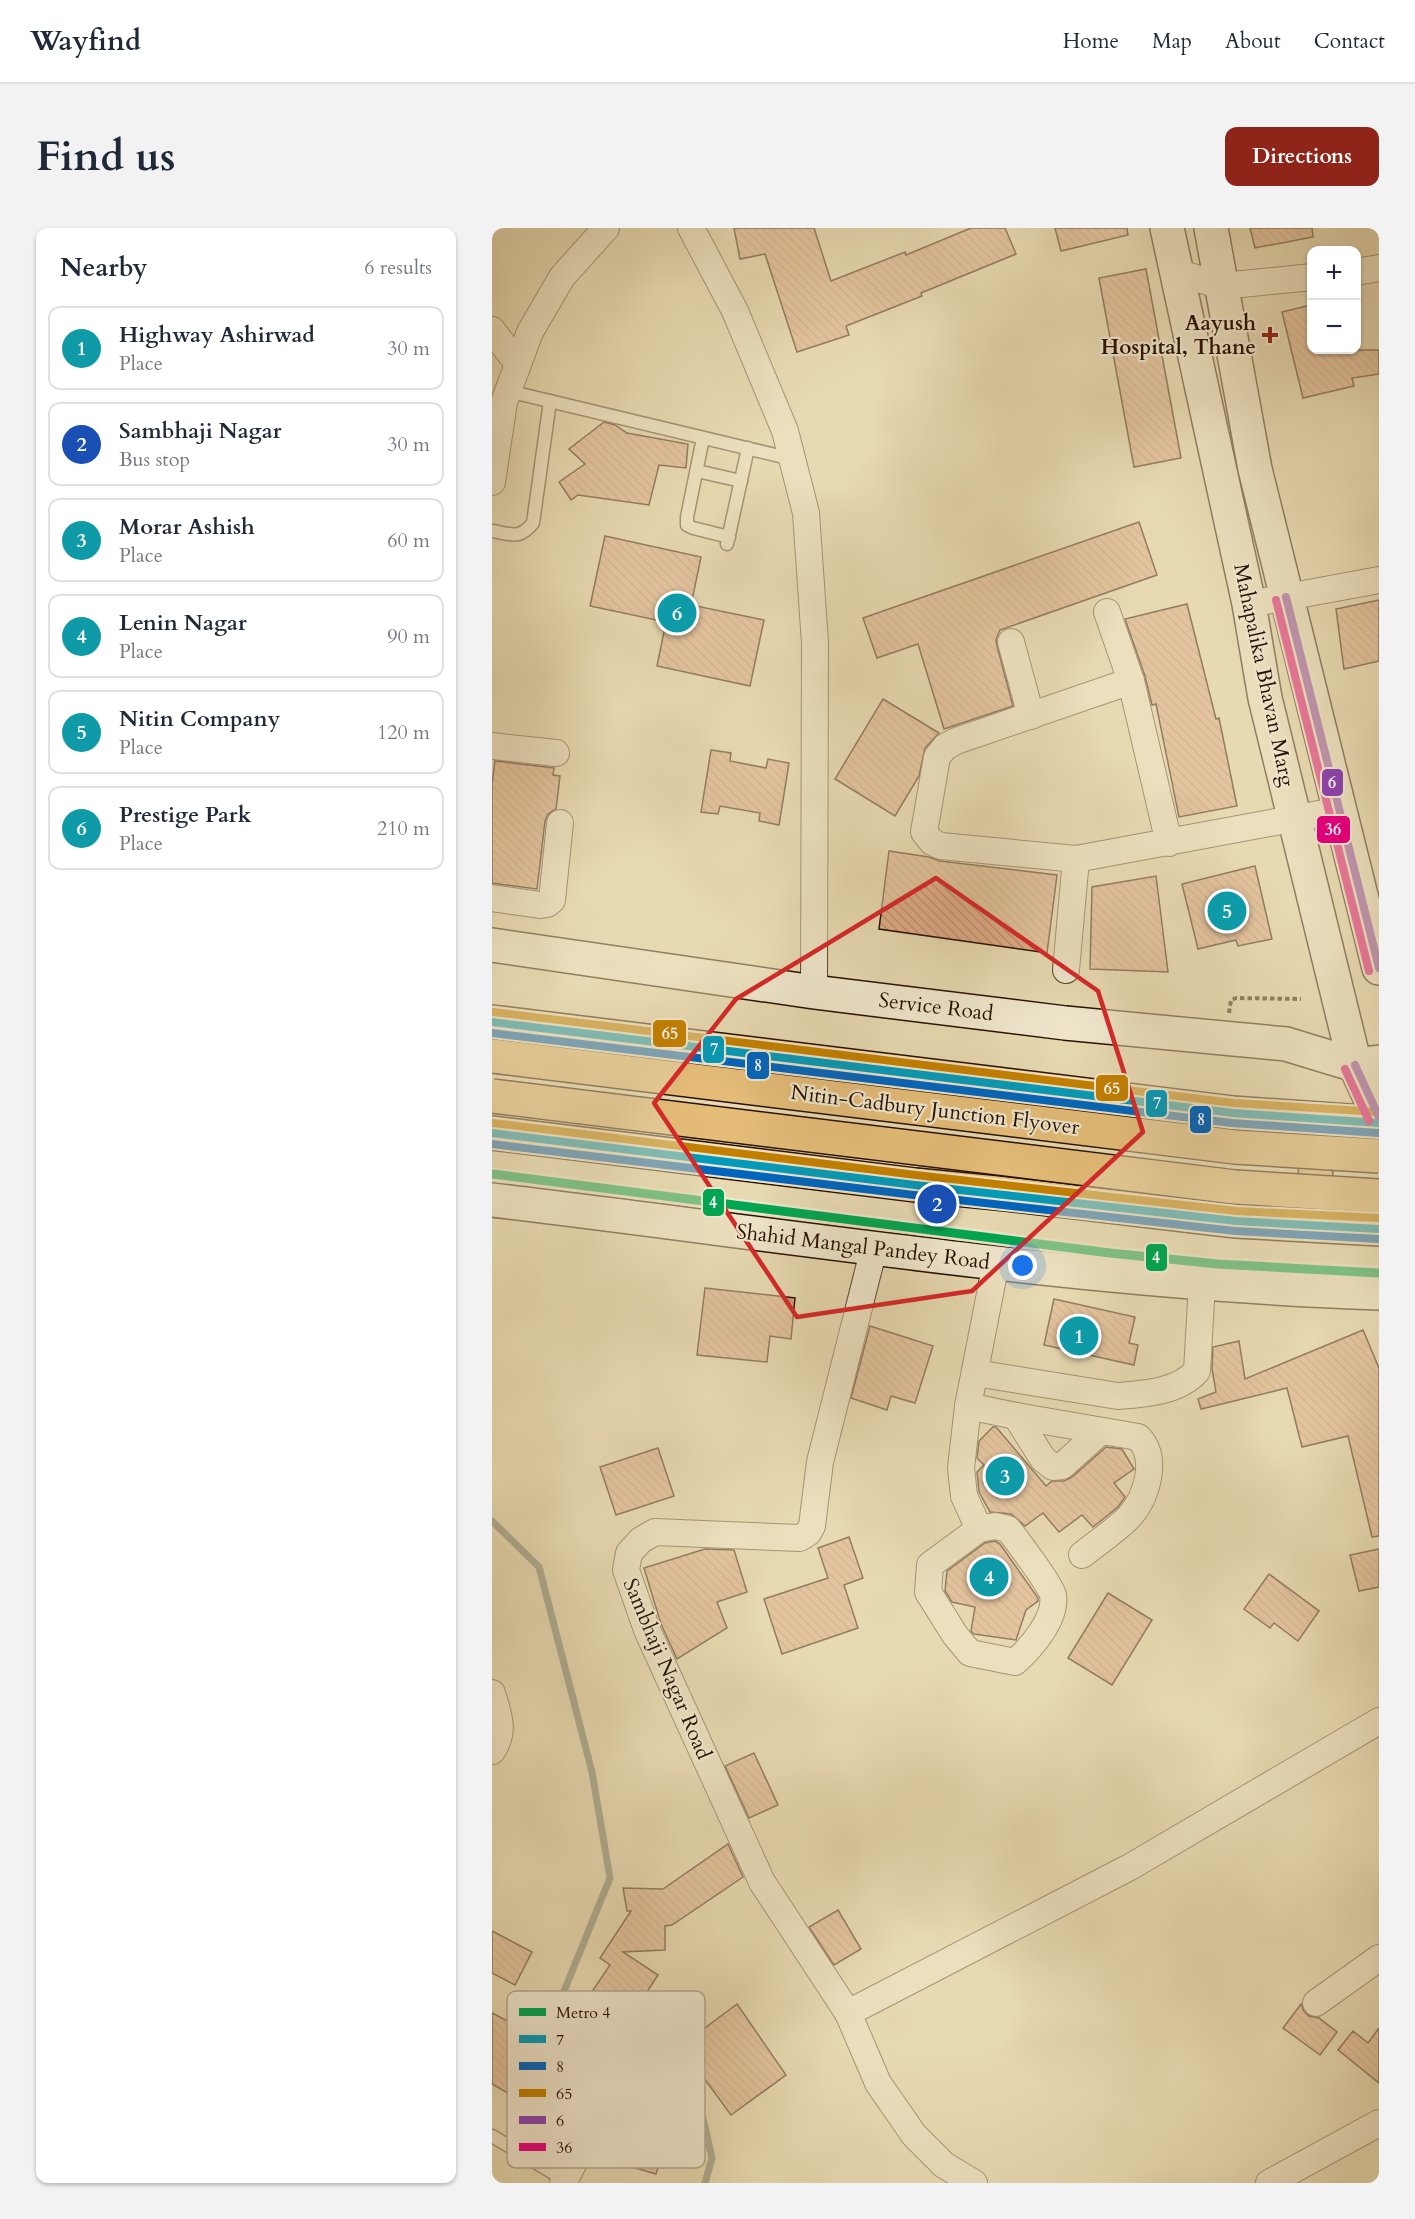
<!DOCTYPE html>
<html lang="en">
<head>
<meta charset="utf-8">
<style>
	:root { --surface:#fff; --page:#f2f2f3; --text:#1f2937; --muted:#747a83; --line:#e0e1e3; --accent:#8f2418 }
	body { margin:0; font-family:Cardo,serif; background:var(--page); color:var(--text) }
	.controls { position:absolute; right:18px; top:18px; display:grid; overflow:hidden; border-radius:12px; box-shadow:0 2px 4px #0004 }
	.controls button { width:54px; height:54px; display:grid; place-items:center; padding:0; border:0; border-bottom:2px solid var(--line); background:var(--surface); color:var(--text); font:30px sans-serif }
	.you { position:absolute; left:531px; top:1038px; width:21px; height:21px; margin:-15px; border:4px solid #fff; border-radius:50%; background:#1a73e8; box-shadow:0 0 0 9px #1a73e833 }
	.badge { display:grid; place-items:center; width:39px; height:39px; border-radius:50%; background:var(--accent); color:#fff; font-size:20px; font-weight:700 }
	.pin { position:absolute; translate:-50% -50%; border:3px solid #fff; box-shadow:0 2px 6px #0006 }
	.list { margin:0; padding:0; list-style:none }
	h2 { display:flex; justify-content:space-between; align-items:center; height:78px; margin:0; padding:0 24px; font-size:26px }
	h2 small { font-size:20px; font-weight:400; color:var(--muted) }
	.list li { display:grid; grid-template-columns:39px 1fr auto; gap:18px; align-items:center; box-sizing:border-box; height:84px; margin:0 12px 12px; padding:0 12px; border:2px solid var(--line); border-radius:12px }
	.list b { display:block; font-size:22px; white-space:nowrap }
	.list p { margin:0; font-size:20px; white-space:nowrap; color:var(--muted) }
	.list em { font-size:20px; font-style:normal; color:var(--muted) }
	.map { position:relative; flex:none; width:887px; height:1955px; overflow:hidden; border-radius:12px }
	header { display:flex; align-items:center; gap:36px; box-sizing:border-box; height:84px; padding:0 30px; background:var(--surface); border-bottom:2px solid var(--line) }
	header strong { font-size:28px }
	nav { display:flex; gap:33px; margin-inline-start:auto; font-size:21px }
	.intro { display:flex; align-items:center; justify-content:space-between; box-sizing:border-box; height:144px; padding:0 36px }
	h1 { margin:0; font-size:42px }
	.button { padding:15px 27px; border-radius:12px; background:var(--accent); color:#fff; font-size:21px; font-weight:700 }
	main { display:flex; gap:36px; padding:0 36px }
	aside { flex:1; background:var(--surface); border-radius:12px; box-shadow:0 2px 4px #0004 }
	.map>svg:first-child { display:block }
</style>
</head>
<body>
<header>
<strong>Wayfind</strong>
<nav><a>Home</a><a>Map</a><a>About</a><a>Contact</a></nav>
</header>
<div class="intro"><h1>Find us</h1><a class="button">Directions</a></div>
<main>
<aside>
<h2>Nearby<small>6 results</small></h2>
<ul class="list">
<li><span class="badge" style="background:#0f9aa8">1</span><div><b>Highway Ashirwad</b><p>Place</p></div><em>30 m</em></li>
<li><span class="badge" style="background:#1a4fb4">2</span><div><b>Sambhaji Nagar</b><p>Bus stop</p></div><em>30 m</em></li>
<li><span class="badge" style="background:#0f9aa8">3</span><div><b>Morar Ashish</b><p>Place</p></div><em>60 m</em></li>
<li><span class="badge" style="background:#0f9aa8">4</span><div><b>Lenin Nagar</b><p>Place</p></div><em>90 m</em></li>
<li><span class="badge" style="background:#0f9aa8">5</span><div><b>Nitin Company</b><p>Place</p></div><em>120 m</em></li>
<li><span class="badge" style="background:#0f9aa8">6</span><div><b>Prestige Park</b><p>Place</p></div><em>210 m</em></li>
</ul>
</aside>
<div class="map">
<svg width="887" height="1955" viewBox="0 0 887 1955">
	<defs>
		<pattern id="building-back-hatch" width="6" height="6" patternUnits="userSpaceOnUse" patternTransform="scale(1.5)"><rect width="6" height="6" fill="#dfab87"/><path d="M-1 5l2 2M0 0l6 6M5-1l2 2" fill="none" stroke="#bf9273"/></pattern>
	</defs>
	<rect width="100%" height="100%" fill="#e7d9b1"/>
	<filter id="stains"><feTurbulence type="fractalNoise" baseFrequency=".00333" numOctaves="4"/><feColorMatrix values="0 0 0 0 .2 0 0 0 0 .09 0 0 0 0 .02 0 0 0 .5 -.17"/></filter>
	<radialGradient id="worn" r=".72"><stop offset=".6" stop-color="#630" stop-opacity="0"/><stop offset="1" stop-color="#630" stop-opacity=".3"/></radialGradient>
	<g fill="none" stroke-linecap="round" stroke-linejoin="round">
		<path stroke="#6b7668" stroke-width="7" d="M0,1293L47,1339L100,1544L118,1650L66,1778L211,1890L220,1930L213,1955"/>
	</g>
	<g fill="url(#building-back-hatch)" stroke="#281000" stroke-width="1.5">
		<path d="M242,0H322L339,53L413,24L414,27L479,0H513L524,26L429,65L430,68L354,98L357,107L305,124L273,26L248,31Z"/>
		<path d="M563,0H635L636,7L569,23Z"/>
		<path d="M758,0H820L821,9L763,20Z"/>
		<path d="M654,41L689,230L642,239L607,50Z"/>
		<path d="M819,77V122H887V146L860,150L862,158L811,170L790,84Z"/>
		<path d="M112,194L123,197L135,205L196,216L194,240L167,237L157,277L86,267L79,272L67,254L93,236L77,221Z"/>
		<path d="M647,294L665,347L508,402L504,411L505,418L521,478L452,501L426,416L385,430L371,390Z"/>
		<path d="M113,308L209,329L199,377L272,392L258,458L165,438L174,394L98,378Z"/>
		<path d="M887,372V433L852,441L844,381Z"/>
		<path d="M695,376L724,491L727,490L745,578L687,589L664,476L660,477L653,448L633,391Z"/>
		<path d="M391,471L447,505L433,520L427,548L403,588L343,551Z"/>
		<path d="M219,522L239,525L238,533L274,540L276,531L297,535L287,597L267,593L268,585L228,578L226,586L209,584Z"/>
		<path d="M3,533L62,540L61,547L68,548L64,581L56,586L53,593L45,661L0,655V555Z"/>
		<path d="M397,623L437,629L448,633L565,647L555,725L387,701Z"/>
		<path d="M763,638L780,711L746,718L744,712L706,721L690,656Z"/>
		<path d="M664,648L676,744L598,741L600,659Z"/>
		<path d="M213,1060L303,1070L299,1111L278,1108L275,1134L205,1127Z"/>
		<path d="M562,1071L643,1089L637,1115L646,1117L642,1137L552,1117Z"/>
		<path d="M378,1098L441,1118L423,1175L399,1168L395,1182L359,1170Z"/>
		<path d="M871,1102L887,1140V1308L880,1309L856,1208L810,1219L795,1160L709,1181L706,1171L724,1164L720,1141L721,1119L747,1113L753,1151Z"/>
		<path d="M501,1199H504L554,1258L560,1253H572L580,1249L614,1219L630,1221L642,1241L622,1255L633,1269L626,1279L601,1299L590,1287L567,1304L551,1285L533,1298L519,1286L498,1284L487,1264L485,1244L492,1237L485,1230L487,1213Z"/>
		<path d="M166,1220L182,1268L124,1287L108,1239Z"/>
		<path d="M357,1309L371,1350L352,1357L366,1400L290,1426L272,1371L336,1350L326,1320Z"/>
		<path d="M503,1313L508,1316L546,1370V1373L534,1382L524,1412L482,1406L479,1403L483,1379L460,1374L453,1363L455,1343L493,1315Z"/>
		<path d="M213,1321L242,1322L255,1364L225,1374L235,1400L185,1431L169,1396L152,1340Z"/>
		<path d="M887,1321V1359L867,1363L858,1327Z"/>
		<path d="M777,1346L827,1383L806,1413L782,1395L778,1400L752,1381Z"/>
		<path d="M616,1365L660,1392L620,1457L576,1430Z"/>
		<path d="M262,1525L286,1577L257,1590L233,1538Z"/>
		<path d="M236,1616L251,1649L180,1697L173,1698V1722L131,1724L166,1747L131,1801L103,1783L106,1779L95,1771L118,1737L108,1730L139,1683H135L131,1660L171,1661Z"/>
		<path d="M346,1682L369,1721L342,1737L317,1699Z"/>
		<path d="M0,1703L40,1724L23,1757L0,1745Z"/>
		<path d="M245,1776L294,1847L239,1887L206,1842L203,1844L186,1820Z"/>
		<path d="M809,1776L812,1783L817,1788L827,1790L845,1804L828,1827L791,1800Z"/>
		<path d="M0,1785L42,1807L24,1841L57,1860L45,1882L0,1856Z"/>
		<path d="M887,1800V1855L846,1822L861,1803L876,1815Z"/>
		<path d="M156,1885L180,1893L164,1946L130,1936L140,1903L150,1906Z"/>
	</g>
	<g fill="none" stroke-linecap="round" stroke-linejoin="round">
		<g stroke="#58422c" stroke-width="15">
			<g id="lane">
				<path d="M16,163L300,231"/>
				<path d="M211,210L195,289V297L201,300L237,309"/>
				<path d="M205,243L249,253"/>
				<path d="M0,303C20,306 27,312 41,295L58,173"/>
				<path d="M235,316L256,220"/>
				<path d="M0,1908L73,1952"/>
			</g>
		</g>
		<g stroke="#58422c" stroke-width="28">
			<g id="street">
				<path d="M199,0L243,83L293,203L314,285L323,415L322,764"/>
				<path d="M684,44L730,58L820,49"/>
				<path d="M864,44L887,40"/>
				<path d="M0,102L26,136"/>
				<path d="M0,254L12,174L38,104L70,49L114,0"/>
				<path d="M757,376L887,352"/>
				<path d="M615,384L639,453"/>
				<path d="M519,414L539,488"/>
				<path d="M0,518L64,525"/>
				<path d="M677,615L639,453L464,513L453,519L445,529L432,604L440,614L449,618L584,631L848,582"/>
				<path d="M0,670L48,677L55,676L60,672L68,595"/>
				<path d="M574,742L584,631"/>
				<path d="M382,1020L328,1234L320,1298L316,1305L308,1310L163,1304L149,1312L137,1325L134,1342L155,1402L270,1654L356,1785L386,1855L422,1907L452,1937L482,1955"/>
				<path d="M504,1035L476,1178L524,1188L646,1209C667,1230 655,1269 637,1289C623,1303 605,1315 590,1327"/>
				<path d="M483,1145L626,1168C653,1166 686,1164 705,1143L710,1055"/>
				<path d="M476,1178L469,1240L472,1268L487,1301L503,1298L516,1301C524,1311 560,1359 561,1367C565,1390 539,1420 523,1434L478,1425L463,1407L436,1364L438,1337L487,1301"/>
				<path d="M524,1188L551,1231L561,1239L570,1238L609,1203"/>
				<path d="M0,1465C6,1486 14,1503 0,1523"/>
				<path d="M824,1775L887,1730"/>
				<path d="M356,1785L638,1639L887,1493"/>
				<path d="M71,1955L126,1853"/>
				<path d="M777,1955L887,1895"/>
			</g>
		</g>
		<g stroke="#281000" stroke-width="36">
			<g id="secondary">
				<path d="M675,0L757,376L773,470L863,837L887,889"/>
				<path d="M719,0L763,241L887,740"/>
				<path d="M0,717L322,764L573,795L794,816L863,837L887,834"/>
				<path d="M0,972C295,1007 590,1055 887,1065"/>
			</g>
		</g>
		<g stroke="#281000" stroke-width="36">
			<g id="highway">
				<path d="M0,794L741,885L887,895"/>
				<path d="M0,905L423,957L505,965L744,993L887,1001"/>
				<path d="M802,985C834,959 826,930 807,898"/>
			</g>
		</g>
		<path stroke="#281000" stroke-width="4" stroke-dasharray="4.5 3" stroke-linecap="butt" d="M737,785L739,772L744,770L809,771"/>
		<use href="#lane" stroke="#efe6cc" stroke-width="12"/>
		<use href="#street" stroke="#efe6cc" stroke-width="26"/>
		<use href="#secondary" stroke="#efe6cc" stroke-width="33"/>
		<use href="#highway" stroke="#e4bc78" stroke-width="33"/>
		<g stroke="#281000" stroke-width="36" stroke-linecap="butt">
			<g id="highway-bridge">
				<path d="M0,828L743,919L887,928"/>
				<path d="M0,868L743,959L887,968"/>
			</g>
		</g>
		<use href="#highway-bridge" stroke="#e4bc78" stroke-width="33"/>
		<g stroke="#efe6cc" stroke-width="12">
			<g id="bus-1">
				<path d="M0,794L741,885L887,895"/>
				<path d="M0,905L423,957L744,993L887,1001"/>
			</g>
		</g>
		<g stroke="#efe6cc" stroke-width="12">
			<g id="bus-2">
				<path d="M0,805L740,895L886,905"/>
				<path d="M0,916L422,967L743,1003L886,1011"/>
			</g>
		</g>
		<g stroke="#efe6cc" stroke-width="12">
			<g id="bus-3">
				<path d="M1,784L742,875L887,884"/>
				<path d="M1,895L424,947L745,983L887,990"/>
			</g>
		</g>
		<g stroke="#efe6cc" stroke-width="12">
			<g id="bus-4">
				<path d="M794,369L887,740"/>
				<path d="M863,837L887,889"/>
			</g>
		</g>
		<g stroke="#efe6cc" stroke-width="12">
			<g id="bus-5">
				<path d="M784,372L877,743"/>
				<path d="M853,841L877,893"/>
			</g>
		</g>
		<use href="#bus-1" stroke="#049ab9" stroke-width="8"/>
		<use href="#bus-2" stroke="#0065bd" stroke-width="8"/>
		<use href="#bus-3" stroke="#c38000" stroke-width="8"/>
		<use href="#bus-4" stroke="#8e44ad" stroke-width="8"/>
		<use href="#bus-5" stroke="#e5007d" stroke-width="8"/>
		<g stroke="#efe6cc" stroke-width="14">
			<path id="metro-1" d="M0,946L618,1025L726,1036L887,1045"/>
		</g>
		<use href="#metro-1" stroke="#00a651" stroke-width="9"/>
	</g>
	<path d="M0 0H887V1955H0ZM444,650L606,763L651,904L480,1063L305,1089L162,875L244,771Z" fill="#e7d9b1" fill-opacity=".55" fill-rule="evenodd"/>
	<path fill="none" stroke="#d62828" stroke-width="4.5" stroke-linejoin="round" d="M444,650L606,763L651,904L480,1063L305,1089L162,875L244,771Z"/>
	<path fill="#8f2418" stroke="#efe6cc" stroke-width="2" d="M775 98h6v6h6v6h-6v6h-6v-6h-6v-6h6z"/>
	<g text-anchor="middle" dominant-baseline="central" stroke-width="4.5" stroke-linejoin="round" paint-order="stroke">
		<g font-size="21" font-weight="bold" fill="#281000" stroke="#efe6cc" text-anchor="end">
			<text x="764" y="95">Aayush<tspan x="764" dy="24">Hospital, Thane</tspan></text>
		</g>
		<g font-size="21" fill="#281000" stroke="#efe6cc">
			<text transform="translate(772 447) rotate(78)">Mahapalika Bhavan Marg</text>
			<text transform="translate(444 779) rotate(7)">Service Road</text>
			<text transform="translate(443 882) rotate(7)">Nitin-Cadbury Junction Flyover</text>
			<text transform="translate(371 1019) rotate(7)">Shahid Mangal Pandey Road</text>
			<text transform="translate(175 1441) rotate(67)">Sambhaji Nagar Road</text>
		</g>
	</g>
	<rect x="15" y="1763" width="198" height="177" rx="9" fill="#efe6cc" stroke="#b3a68f" stroke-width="1.5"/>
	<rect x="27" y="1780" width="27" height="8" fill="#00a651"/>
	<rect x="27" y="1807" width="27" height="8" fill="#049ab9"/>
	<rect x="27" y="1834" width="27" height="8" fill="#0065bd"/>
	<rect x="27" y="1861" width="27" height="8" fill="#c38000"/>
	<rect x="27" y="1888" width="27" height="8" fill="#8e44ad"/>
	<rect x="27" y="1915" width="27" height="8" fill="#e5007d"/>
	<g font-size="16" fill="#281000">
		<text x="64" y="1790">Metro 4</text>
		<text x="64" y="1817">7</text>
		<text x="64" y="1844">8</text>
		<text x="64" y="1871">65</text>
		<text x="64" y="1898">6</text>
		<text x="64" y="1925">36</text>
	</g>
	<g stroke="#efe6cc" stroke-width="2">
		<rect x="829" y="540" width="23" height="29" rx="6" fill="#8e44ad"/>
		<rect x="824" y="587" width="35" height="29" rx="6" fill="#e5007d"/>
		<rect x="160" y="791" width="35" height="29" rx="6" fill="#c38000"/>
		<rect x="210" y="807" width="23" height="29" rx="6" fill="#049ab9"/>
		<rect x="254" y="823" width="24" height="29" rx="6" fill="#0065bd"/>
		<rect x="603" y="846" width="34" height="28" rx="6" fill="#c38000"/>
		<rect x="653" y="861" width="23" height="29" rx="6" fill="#049ab9"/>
		<rect x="697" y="877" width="23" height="29" rx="6" fill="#0065bd"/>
		<rect x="210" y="960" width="23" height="29" rx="6" fill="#00a651"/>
		<rect x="653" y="1015" width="23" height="29" rx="6" fill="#00a651"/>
	</g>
	<g font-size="16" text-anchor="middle" font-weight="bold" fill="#fff">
		<text x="840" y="560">6</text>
		<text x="841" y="607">36</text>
		<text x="178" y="811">65</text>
		<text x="222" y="827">7</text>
		<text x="266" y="843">8</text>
		<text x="620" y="866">65</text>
		<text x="665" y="881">7</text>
		<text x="709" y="897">8</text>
		<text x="221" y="980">4</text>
		<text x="664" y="1035">4</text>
	</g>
	<rect width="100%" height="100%" filter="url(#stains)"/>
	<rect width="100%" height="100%" fill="url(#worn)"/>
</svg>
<div class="controls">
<button>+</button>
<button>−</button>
</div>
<div class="you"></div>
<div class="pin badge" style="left:587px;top:1108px;background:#0f9aa8">1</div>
<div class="pin badge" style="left:445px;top:976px;background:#1a4fb4">2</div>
<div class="pin badge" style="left:513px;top:1248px;background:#0f9aa8">3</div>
<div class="pin badge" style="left:497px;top:1349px;background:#0f9aa8">4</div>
<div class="pin badge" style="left:735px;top:683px;background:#0f9aa8">5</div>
<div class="pin badge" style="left:185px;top:385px;background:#0f9aa8">6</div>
</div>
</main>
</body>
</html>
